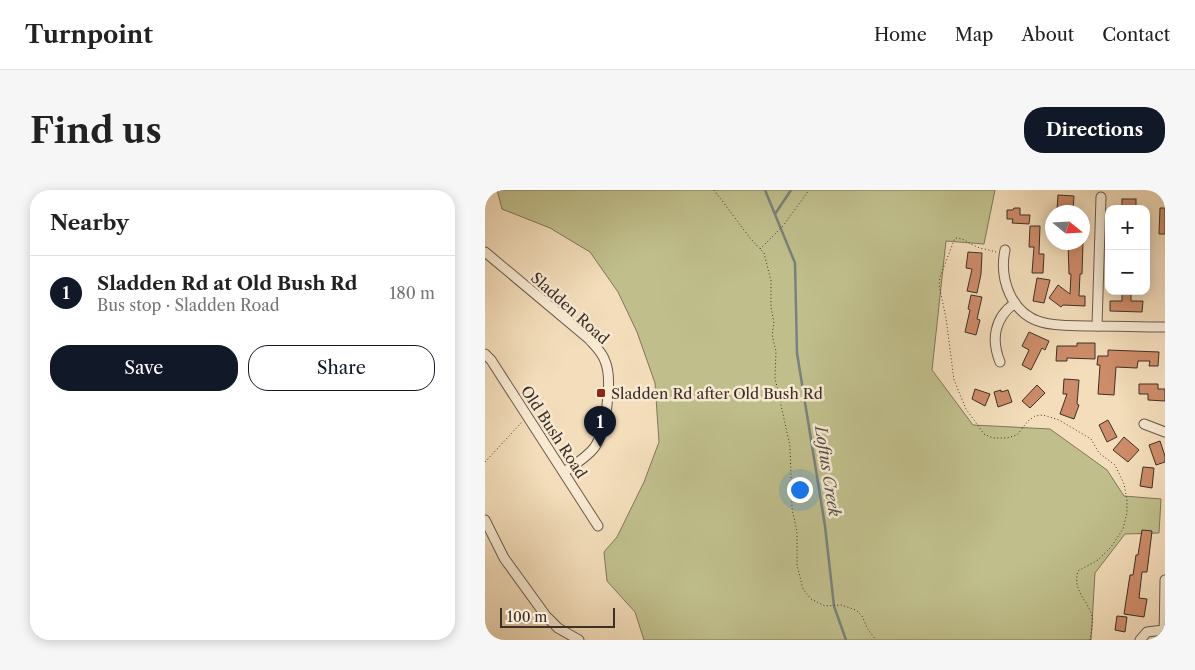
<!DOCTYPE html>
<html lang="en">
<head>
<meta charset="utf-8">
<style>
	:root { --surface:#fff; --page:#f6f6f6; --text:#222; --muted:#767676; --line:#e0e0e0; --accent:#111827 }
	body { margin:0; font-family:"Libre Caslon Text",serif; background:var(--page); color:var(--text) }
	.controls { position:absolute; right:15px; top:15px; display:grid; overflow:hidden; border-radius:10px; box-shadow:0 2px 12px #0003 }
	.controls button { width:45px; height:45px; display:grid; place-items:center; padding:0; border:0; border-bottom:1px solid var(--line); background:var(--surface); color:var(--text); font:25px sans-serif }
	.compass { position:absolute; left:560px; top:15px; width:45px; height:45px; border-radius:50%; background:var(--surface); box-shadow:0 2px 12px #0003; rotate:108deg }
	.scale { position:absolute; left:15px; bottom:12px; width:115px; box-sizing:border-box; padding-left:5px; border:2px solid #3d2f28; border-top:0; font-size:14px; line-height:18px; white-space:nowrap; color:#3d2f28; -webkit-text-stroke:4px #f7e9d2; paint-order:stroke }
	.you { position:absolute; left:314px; top:299px; width:18px; height:18px; margin:-12px; border:4px solid #fff; border-radius:50%; background:#1a73e8; box-shadow:0 0 0 8px #1a73e833 }
	.badge { display:grid; place-items:center; width:32px; height:32px; border-radius:50%; background:var(--accent); color:#fff; font-size:16px; font-weight:700 }
	.pin { position:absolute; translate:-50% -41px; filter:drop-shadow(0 1px 2px #0008) }
	.pin::after { content:''; position:absolute; top:26px; width:18px; height:15px; background:inherit; clip-path:polygon(0 0,100% 0,50% 100%) }
	.list { margin:0; padding:0; list-style:none }
	h2 { display:flex; justify-content:space-between; align-items:center; height:65px; margin:0; padding:0 20px; font-size:21px }
	h2 small { font-size:16px; font-weight:400; color:var(--muted) }
	.list li { display:grid; grid-template-columns:32px 1fr auto; gap:15px; align-items:center; box-sizing:border-box; height:75px; padding:0 20px; border-top:1px solid var(--line) }
	.list b { display:block; font-size:19px; white-space:nowrap }
	.list p { margin:0; font-size:16px; white-space:nowrap; color:var(--muted) }
	.list em { font-size:16px; font-style:normal; color:var(--muted) }
	.actions { display:flex; gap:10px; padding:15px 20px }
	.actions a { flex:1; padding:11px 0; border:1px solid var(--accent); border-radius:20px; text-align:center; font-size:18px; color:var(--accent) }
	.actions .main { background:var(--accent); color:#fff }
	.map { position:relative; flex:none; width:680px; height:450px; overflow:hidden; border-radius:20px }
	header { display:flex; align-items:center; gap:30px; box-sizing:border-box; height:70px; padding:0 25px; background:var(--surface); border-bottom:1px solid var(--line) }
	header strong { font-size:24px }
	nav { display:flex; gap:28px; margin-inline-start:auto; font-size:18px }
	.intro { display:flex; align-items:center; justify-content:space-between; box-sizing:border-box; height:120px; padding:0 30px }
	h1 { margin:0; font-size:35px }
	.button { padding:12px 22px; border-radius:20px; background:var(--accent); color:#fff; font-size:18px; font-weight:700 }
	main { display:flex; gap:30px; padding:0 30px }
	aside { flex:1; background:var(--surface); border-radius:20px; box-shadow:0 2px 12px #0003 }
	.map>svg:first-child { display:block }
</style>
</head>
<body>
<header>
<strong>Turnpoint</strong>
<nav><a>Home</a><a>Map</a><a>About</a><a>Contact</a></nav>
</header>
<div class="intro"><h1>Find us</h1><a class="button">Directions</a></div>
<main>
<aside>
<h2>Nearby<small></small></h2>
<ul class="list">
<li><span class="badge">1</span><div><b>Sladden Rd at Old Bush Rd</b><p>Bus stop · Sladden Road</p></div><em>180 m</em></li>
</ul>
<div class="actions"><a class="main">Save</a><a>Share</a></div>
</aside>
<div class="map">
<svg width="680" height="450" viewBox="0 0 680 450">
	<rect width="100%" height="100%" fill="#f3ddba"/>
	<filter id="stains"><feTurbulence type="fractalNoise" baseFrequency=".004" numOctaves="4"/><feColorMatrix values="0 0 0 0 .2 0 0 0 0 .09 0 0 0 0 .02 0 0 0 .5 -.17"/></filter>
	<radialGradient id="worn" r=".72"><stop offset=".6" stop-color="#630" stop-opacity="0"/><stop offset="1" stop-color="#630" stop-opacity=".3"/></radialGradient>
	<path fill="#c0bf8c" stroke="#7e775a" d="M12,0H510L499,54L461,51L447,180L488,235L565,239L622,280L639,306L676,309L674,343L640,344L610,383L606,450H159L150,422L122,391L119,362L132,347L159,292L174,252L170,193L152,142L133,102L105,62L65,38L17,19Z"/>
	<g fill="none" stroke-linecap="round" stroke-linejoin="round">
		<g stroke="#77827e" stroke-width="2.5">
			<path d="M280,0L310,73L312,163L340,336L349,416L361,450"/>
			<path d="M290,24L306,0"/>
		</g>
	</g>
	<g fill="#ce8c69" stroke="#3d2f28">
		<path d="M573,5L589,6L588,20L572,19Z"/>
		<rect x="637" y="9" width="14" height="10"/>
		<path d="M529,18H535V25H545L544,34L527,33L528,29H522V20H528Z"/>
		<path d="M675,18H680V44H674Z"/>
		<path d="M545,36H555L554,64H559L558,83H547L549,57H544Z"/>
		<path d="M583,52H598L597,84H595L594,106H600V116L578,115L576,117L564,108L573,95L585,104L586,84H584Z"/>
		<path d="M483,62L497,63L496,84L492,103L482,101L487,79L481,78Z"/>
		<path d="M552,88L565,90L559,113L548,111Z"/>
		<path d="M637,101H646V111H658L657,122L625,121V111H637Z"/>
		<path d="M486,105L497,107L492,129L495,130L491,145L480,142L485,120L483,119Z"/>
		<path d="M544,142L564,151L560,160L557,158L546,180L537,175L544,160L537,156Z"/>
		<path d="M592,153H610V169L582,168V171H571L572,156H592Z"/>
		<path d="M623,160L674,162L673,176H664L665,171H653L652,178L631,177L629,205L613,204L615,175H612L613,166H623Z"/>
		<path d="M579,189L594,190L592,214L594,215L589,229L575,224L582,204H578Z"/>
		<path d="M654,194H673V199H680V211L663,210V204H654Z"/>
		<path d="M552,195L560,203L545,218L537,211Z"/>
		<path d="M490,199L505,204L500,216L487,209Z"/>
		<path d="M516,200V202L523,200L527,212L513,217L509,202Z"/>
		<path d="M623,230L632,247L622,252L614,235Z"/>
		<path d="M639,247L654,260L643,272L628,260Z"/>
		<path d="M675,251L680,266V272L671,275L664,255Z"/>
		<path d="M658,277L669,278L667,298L655,296Z"/>
		<path d="M657,340L667,341L662,382H657L654,408L662,409L659,427L639,424L645,385H648L651,365H653Z"/>
		<path d="M632,426L642,427L640,442L630,440Z"/>
	</g>
	<g fill="none" stroke-linecap="round" stroke-linejoin="round">
		<g stroke="#6a5a4c" stroke-width="11">
			<g id="minor">
				<path d="M520,60C514,89 526,123 556,132C572,137 590,135 606,136C631,136 655,137 680,137"/>
				<path d="M0,62L104,149C110,156 117,162 120,171C128,189 121,242 109,258C101,268 89,275 79,282"/>
				<path d="M612,136L616,7"/>
				<path d="M0,164L6,170L113,336"/>
				<path d="M515,172C506,150 509,128 530,113"/>
				<path d="M659,234L680,242"/>
				<path d="M0,330L19,368L61,426L73,438L94,450"/>
				<path d="M655,450L662,442L679,440"/>
				<path d="M679,450L680,390"/>
			</g>
		</g>
		<g stroke="#3d2f28" stroke-width="1" stroke-dasharray="1 2.5" stroke-linecap="butt">
			<path d="M229,0L265,48L279,63L286,91V117L289,133L287,145L291,161L290,188L305,256L307,318L312,342V375L318,399L326,409L340,416L356,415L371,420L377,426L382,438L391,450"/>
			<path d="M275,59L298,36L324,0"/>
			<path d="M511,62C505,60 496,59 490,56C482,53 480,48 470,48L455,87L454,95L461,128L469,190L481,219L499,244L508,248H522L532,245L543,231L550,226L558,225L574,230L606,249L614,263L630,275L639,294L642,310V323L638,339L626,357L613,370L593,381C587,401 603,410 607,426C609,434 606,442 605,450"/>
			<path d="M0,272L37,232"/>
		</g>
		<use href="#minor" stroke="#f7e9d2" stroke-width="9"/>
	</g>
	<rect fill="#8f2418" stroke="#f7e9d2" stroke-width="2" x="111" y="198" width="10" height="10" rx="2.5"/>
	<g text-anchor="middle" dominant-baseline="central" stroke-width="5" stroke-linejoin="round" paint-order="stroke">
		<g font-size="15" fill="#3d2f28" stroke="#f7e9d2">
			<text transform="translate(85 118) rotate(42)">Sladden Road</text>
			<text transform="translate(69 242) rotate(57)">Old Bush Road</text>
		</g>
		<g font-size="15" fill="#3d2f28" stroke="#f7e9d2" text-anchor="start">
			<text x="126" y="203">Sladden Rd after Old Bush Rd</text>
		</g>
		<g font-size="16" font-style="italic" fill="#55524c" stroke="#f7e9d2">
			<text transform="translate(343 281) rotate(81)">Loftus Creek</text>
		</g>
	</g>
	<rect width="100%" height="100%" filter="url(#stains)"/>
	<rect width="100%" height="100%" fill="url(#worn)"/>
</svg>
<div class="controls">
<button>+</button>
<button>−</button>
</div>
<svg class="compass" viewBox="-18 -18 36 36"><path d="M0-13l5 13h-10z" fill="#e53935"/><path d="M0 13l5-13h-10z" fill="#767676"/></svg>
<div class="scale">100 m</div>
<div class="you"></div>
<div class="pin badge" style="left:115px;top:257px">1</div>
</div>
</main>
</body>
</html>
